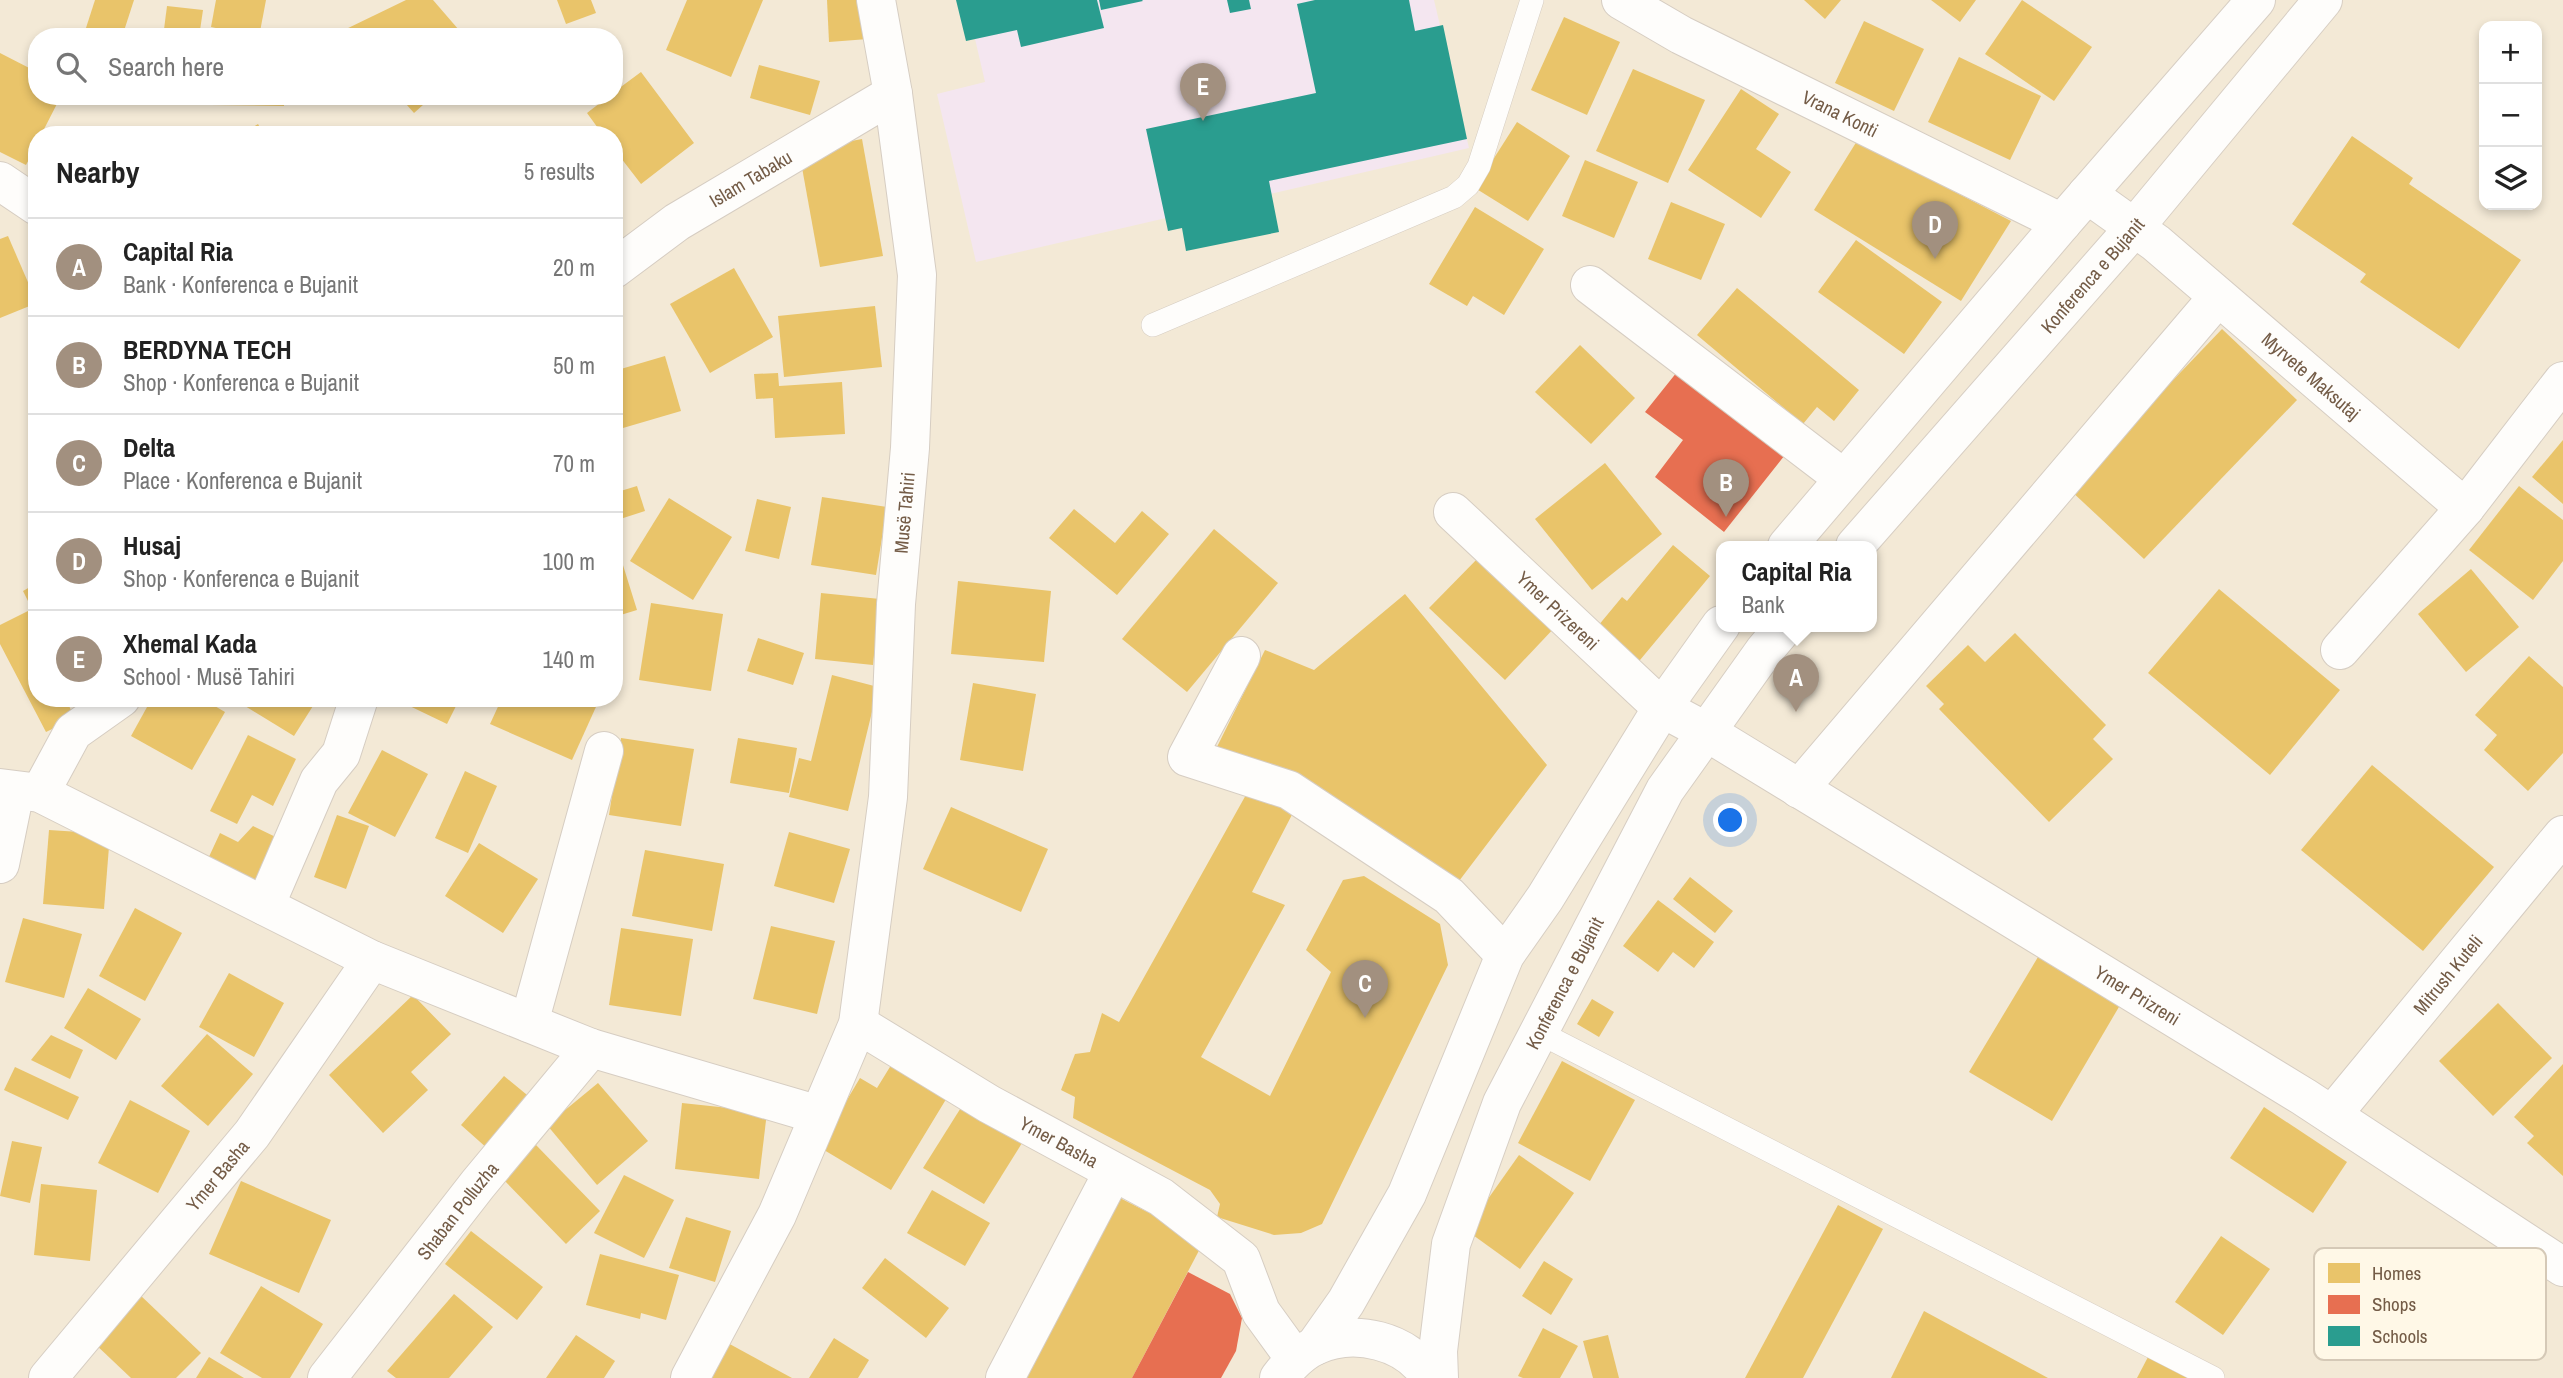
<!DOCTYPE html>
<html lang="en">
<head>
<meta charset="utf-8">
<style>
	:root { --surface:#fff; --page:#f2f2f2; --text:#222; --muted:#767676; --line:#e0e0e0; --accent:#a2907f }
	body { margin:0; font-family:"Archivo Narrow",sans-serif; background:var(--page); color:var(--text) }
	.controls { position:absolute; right:21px; top:21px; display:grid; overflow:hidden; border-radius:14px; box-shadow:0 4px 10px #0003 }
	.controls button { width:63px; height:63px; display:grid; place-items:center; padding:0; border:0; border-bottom:2px solid var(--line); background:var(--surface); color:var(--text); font:35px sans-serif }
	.you { position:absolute; left:1731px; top:821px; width:24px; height:24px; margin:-18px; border:5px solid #fff; border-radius:50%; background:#1a73e8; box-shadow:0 0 0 10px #1a73e833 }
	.badge { display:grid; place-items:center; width:46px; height:46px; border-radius:50%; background:var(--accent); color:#fff; font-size:23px; font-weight:700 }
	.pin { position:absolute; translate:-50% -58px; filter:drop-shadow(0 2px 4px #0008) }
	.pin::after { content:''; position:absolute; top:37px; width:24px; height:21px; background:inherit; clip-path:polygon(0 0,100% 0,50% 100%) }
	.popup { position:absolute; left:1716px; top:541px; width:161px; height:91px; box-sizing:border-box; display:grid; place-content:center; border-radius:14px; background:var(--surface); filter:drop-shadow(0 2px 5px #0005); font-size:23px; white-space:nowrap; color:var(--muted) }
	.popup b { font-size:26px; color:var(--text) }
	.popup::after { content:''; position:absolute; left:50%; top:100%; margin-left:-14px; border:14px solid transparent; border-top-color:var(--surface) }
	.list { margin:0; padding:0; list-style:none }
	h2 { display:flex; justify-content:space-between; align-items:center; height:91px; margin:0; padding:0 28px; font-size:30px }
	h2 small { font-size:23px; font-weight:400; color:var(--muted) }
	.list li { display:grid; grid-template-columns:46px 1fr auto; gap:21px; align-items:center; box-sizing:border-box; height:98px; padding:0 28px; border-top:2px solid var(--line) }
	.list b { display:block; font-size:26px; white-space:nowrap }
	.list p { margin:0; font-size:23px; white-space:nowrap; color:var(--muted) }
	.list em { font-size:23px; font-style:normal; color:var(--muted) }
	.icon { flex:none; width:38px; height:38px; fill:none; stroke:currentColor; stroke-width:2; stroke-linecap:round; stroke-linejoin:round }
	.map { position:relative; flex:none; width:2563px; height:1378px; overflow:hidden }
	.search { position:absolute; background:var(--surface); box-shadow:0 4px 10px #0003; left:28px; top:28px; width:595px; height:77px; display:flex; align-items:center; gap:18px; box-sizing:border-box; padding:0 24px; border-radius:28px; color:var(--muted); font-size:26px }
	.panel { position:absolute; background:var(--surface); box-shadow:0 4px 10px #0003; left:28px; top:126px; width:595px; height:581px; border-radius:28px }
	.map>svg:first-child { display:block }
</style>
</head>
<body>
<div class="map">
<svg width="2563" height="1378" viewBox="0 0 2563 1378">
	<rect width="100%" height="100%" fill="#f7f2e6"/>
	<path fill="#f3e9d6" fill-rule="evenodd" d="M0,0H2563V1378H0ZM2484,26H2537V205H2484ZM37,37H614V96H37ZM37,135H614V698H37ZM1721,546H1871V626H1721Z"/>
	<path fill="#f4e6f0" d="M966,0H1313L1315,11L1366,0H1434L1469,148L976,262L937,94L985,82Z"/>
	<g fill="#e9c46a">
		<path d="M95,0H134L122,37H102L85,31Z"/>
		<path d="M216,0H266L259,37L211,27Z"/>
		<path d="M406,0H433L465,37H347L342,31Z"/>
		<path d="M557,0H591L596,13L566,24Z"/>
		<path d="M687,0H763L731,77L666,50Z"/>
		<path d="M827,0H866L868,39L829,42Z"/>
		<path d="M1804,0H1841L1825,19Z"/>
		<path d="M1931,0H1976L1960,22Z"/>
		<path d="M2022,0L2092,47L2054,101L1985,54Z"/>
		<path d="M167,6L203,10L199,37H163Z"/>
		<path d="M1564,17L1620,42L1587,115L1531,90Z"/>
		<path d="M1864,21L1924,49L1894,111L1835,83Z"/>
		<path d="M0,53L37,72V96H61L41,135H37V144L26,165L0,152Z"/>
		<path d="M1959,57L2041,96L2010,160L1928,122Z"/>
		<path d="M759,65L820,81L810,115L750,98Z"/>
		<path d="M1633,69L1705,100L1668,183L1596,151Z"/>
		<path d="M641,72L694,143L641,184L614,149V135H603L587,113L609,96H614V92Z"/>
		<path d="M1741,89L1779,114L1756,149L1791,172L1761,218L1688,170Z"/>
		<path d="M211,96H284V106L211,105Z"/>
		<path d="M399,96H433L414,113Z"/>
		<path d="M1517,122L1570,156L1528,221L1475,188Z"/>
		<path d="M258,124L264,135H240Z"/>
		<path d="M2352,136L2413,178L2409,184L2521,260L2459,349L2360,282L2366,274L2292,224Z"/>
		<path d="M862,139L883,256L820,267L799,151Z"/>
		<path d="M1857,141L2011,221L1961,301L1814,210Z"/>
		<path d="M1585,160L1638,182L1614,238L1562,216Z"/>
		<path d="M1671,202L1725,224L1701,280L1648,259Z"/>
		<path d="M1475,207L1544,249L1504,315L1473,296L1467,306L1429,284Z"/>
		<path d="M8,236L37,303L0,318V239Z"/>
		<path d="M1856,240L1942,302L1904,354L1818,292Z"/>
		<path d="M734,268L773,337L710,373L670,304Z"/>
		<path d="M1737,288L1859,390L1834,421L1817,407L1803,424L1697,335Z"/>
		<path d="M875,306L882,367L784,377L778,316Z"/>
		<path d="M2222,329L2297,400L2144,559L2069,489Z"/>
		<path d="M1580,345L1635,398L1591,444L1535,392Z"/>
		<path d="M665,356L681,411L623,428L614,399V371Z"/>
		<path d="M778,373L779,386L842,382L845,434L775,438L773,398L756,399L754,374Z"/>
		<path d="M2563,440V504L2532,477Z"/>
		<path d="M1605,463L1662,534L1592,590L1535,519Z"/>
		<path d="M637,486L645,511L614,521V493Z"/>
		<path d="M2519,486L2563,520V561L2533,600L2469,550Z"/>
		<path d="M822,497L887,507L876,575L811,565Z"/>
		<path d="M669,498L732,537L693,600L630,561Z"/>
		<path d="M757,499L791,507L779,559L745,551Z"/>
		<path d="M1074,509L1115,543L1142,511L1169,534L1117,595L1049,538Z"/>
		<path d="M1214,529L1278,583L1187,692L1122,639Z"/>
		<path d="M1673,545L1710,576L1635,666L1593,632L1622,597L1627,601Z"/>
		<path d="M1482,554L1557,625L1505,680L1429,608Z"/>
		<path d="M622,562L637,610L614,617V565Z"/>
		<path d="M2471,569L2519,627L2466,672L2418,614Z"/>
		<path d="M958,581L1051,591L1044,662L951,654Z"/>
		<path d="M37,583V698H65L75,718L46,732L0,644V625L32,609L23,591Z"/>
		<path d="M2219,589L2340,690L2270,775L2148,673Z"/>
		<path d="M821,593L880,599L873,665L815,659Z"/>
		<path d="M1405,594L1547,765L1456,885L1214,753L1265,650L1314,670Z"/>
		<path d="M651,603L723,614L711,691L639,680Z"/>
		<path d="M2015,633L2106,725L2093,739L2113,759L2049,822L1939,709L1944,704L1926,686L1968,645L1985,662Z"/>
		<path d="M758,638L804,653L793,685L747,671Z"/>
		<path d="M2529,656L2563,687V753L2528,791L2484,750L2497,735L2475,715Z"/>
		<path d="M832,675L878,687L848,811L789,797L799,758L811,761Z"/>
		<path d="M973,683L1036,694L1023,771L960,760Z"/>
		<path d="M152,698H201L225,712L192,770L131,736Z"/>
		<path d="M232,698H318L294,736Z"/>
		<path d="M393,698H460L447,724Z"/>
		<path d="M502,698H600L572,760L490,724Z"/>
		<path d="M248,735L296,759L273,806L252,795L237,824L210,811Z"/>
		<path d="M621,738L694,749L681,826L609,815Z"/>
		<path d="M738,738L797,748L789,793L730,783Z"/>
		<path d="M382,750L428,774L395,837L348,813Z"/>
		<path d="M2372,765L2494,867L2423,951L2301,850Z"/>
		<path d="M465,771L497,786L468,853L435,838Z"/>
		<path d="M1247,793L1296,807L1252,892L1285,905L1201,1057L1270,1096L1331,972L1306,950L1343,880L1364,876L1440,924L1448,965L1322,1224L1301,1233L1274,1235L1217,1217L1220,1204L1210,1190L1073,1118L1075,1097L1061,1090L1075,1054L1090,1052L1102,1013L1119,1022Z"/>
		<path d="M951,807L1048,849L1021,912L923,869Z"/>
		<path d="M337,815L369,826L346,889L314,877Z"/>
		<path d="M253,826L286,842L263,888L207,861L220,833L238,842Z"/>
		<path d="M49,830L110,834L104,909L43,904Z"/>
		<path d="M789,832L850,849L834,903L774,886Z"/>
		<path d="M479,843L538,879L503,933L445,896Z"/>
		<path d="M645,850L724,864L712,931L632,916Z"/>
		<path d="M1690,877L1733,911L1715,933L1673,899Z"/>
		<path d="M1658,900L1714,942L1694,968L1673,952L1658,972L1623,946Z"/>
		<path d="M135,908L182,933L145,1001L99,976Z"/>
		<path d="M23,918L82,934L64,998L5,982Z"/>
		<path d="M771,926L835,941L817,1014L753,999Z"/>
		<path d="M621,928L693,939L681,1016L609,1005Z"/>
		<path d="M2041,952L2123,1000L2052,1121L1969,1072Z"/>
		<path d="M229,973L284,1003L254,1057L199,1027Z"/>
		<path d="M88,988L141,1019L116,1060L64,1028Z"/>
		<path d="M413,995L451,1034L411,1072L428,1090L383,1133L329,1075Z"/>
		<path d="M1592,999L1614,1012L1599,1037L1577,1024Z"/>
		<path d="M2498,1003L2552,1058L2493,1116L2439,1061Z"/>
		<path d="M207,1034L253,1074L208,1126L161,1086Z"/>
		<path d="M51,1035L83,1050L70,1079L31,1060Z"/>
		<path d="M1562,1061L1635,1100L1590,1181L1518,1143Z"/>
		<path d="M893,1062L948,1096L891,1190L819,1147L860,1078L877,1088Z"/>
		<path d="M2563,1064V1176L2527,1143L2534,1136L2514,1117Z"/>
		<path d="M15,1067L79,1097L68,1120L4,1090Z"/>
		<path d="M504,1076L532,1099L488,1149L461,1125Z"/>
		<path d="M598,1083L648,1141L597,1185L547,1125Z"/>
		<path d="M130,1100L190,1131L158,1193L98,1163Z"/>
		<path d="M682,1103L767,1112L759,1179L675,1169Z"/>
		<path d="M962,1106L1022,1143L984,1204L923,1168Z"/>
		<path d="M2264,1107L2347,1162L2313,1213L2230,1158Z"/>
		<path d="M12,1141L42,1147L30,1203L0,1196Z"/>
		<path d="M536,1145L600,1211L566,1244L502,1178Z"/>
		<path d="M1519,1155L1574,1193L1520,1269L1466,1230Z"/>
		<path d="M624,1175L674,1200L644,1258L594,1233Z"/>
		<path d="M241,1181L331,1220L299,1293L209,1254Z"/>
		<path d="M41,1184L97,1190L90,1261L34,1255Z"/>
		<path d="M932,1190L990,1223L965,1266L907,1233Z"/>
		<path d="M1120,1198L1204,1241L1132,1378H1026Z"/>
		<path d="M1838,1205L1883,1229L1803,1378H1745Z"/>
		<path d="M686,1217L731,1231L715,1282L669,1268Z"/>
		<path d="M471,1231L543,1287L517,1320L445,1264Z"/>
		<path d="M2221,1236L2270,1269L2223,1335L2175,1302Z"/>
		<path d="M600,1254L679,1275L666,1320L641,1313L640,1319L586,1305Z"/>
		<path d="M885,1258L949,1308L926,1338L862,1288Z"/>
		<path d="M1544,1261L1573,1279L1551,1315L1522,1296Z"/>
		<path d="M261,1286L323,1324L290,1378H262L220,1353Z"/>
		<path d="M139,1294L201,1353L176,1378H131L93,1342Z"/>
		<path d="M454,1294L493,1327L449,1378H396L387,1371Z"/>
		<path d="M1924,1311L2048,1378H1891Z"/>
		<path d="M1543,1328L1578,1346L1560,1378H1523L1518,1376Z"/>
		<path d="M576,1335L615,1361L604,1378H546Z"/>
		<path d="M1608,1335L1619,1378H1593L1583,1341Z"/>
		<path d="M834,1338L869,1360L858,1378H809Z"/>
		<path d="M726,1342L792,1378H707Z"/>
		<path d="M209,1357L244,1378H196Z"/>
		<path d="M2148,1357L2189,1378H2137Z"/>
	</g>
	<g fill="#e76f51">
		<path d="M1685,362L1792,446L1724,532L1655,477L1683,440L1645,412Z"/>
		<path d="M1188,1272L1230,1294L1242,1318L1236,1351L1221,1378H1132Z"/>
	</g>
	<g fill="#2a9d8f">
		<path d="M956,0H1097L1104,28L1021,47L1017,30L966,41Z"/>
		<path d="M1099,0H1142L1143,1L1101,10Z"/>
		<path d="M1227,0H1249L1251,9L1230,13Z"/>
		<path d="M1315,0H1409L1415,31L1443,25L1467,139L1269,181L1279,232L1186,251L1182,228L1168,231L1146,129L1316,93L1297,4Z"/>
	</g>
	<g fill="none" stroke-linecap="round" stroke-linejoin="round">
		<g stroke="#d6cdc2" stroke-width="24">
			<g id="lane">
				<path d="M1153,325L1454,197L1468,185L1479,166L1532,0"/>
				<path d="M1538,1032L2213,1378"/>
			</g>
		</g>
		<g stroke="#d6cdc2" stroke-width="40">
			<g id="street">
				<path id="s1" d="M1621,0L1681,35L2062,223"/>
				<path d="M0,181L37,206"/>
				<path id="s2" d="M2087,194L2156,243L2465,508L2563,381"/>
				<path id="s3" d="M614,269L677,222L893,94"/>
				<path d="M1590,285L1843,478"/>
				<path id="s4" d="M1453,512L1662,708L1705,731L2304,1097L2563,1267"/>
				<path d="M2340,650L2465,508"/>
				<path d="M1241,656L1187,757L1289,790L1449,896L1505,955"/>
				<path d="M0,788L40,793L372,960L591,1048L819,1115"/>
				<path d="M1799,789L2218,297"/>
				<path d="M40,793L73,732L121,698"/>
				<path d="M0,864L15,791"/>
				<path d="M265,906L319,781L341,754L359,698"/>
				<path d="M529,1023L604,751"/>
				<path id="s5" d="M858,1024L989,1104L1161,1197L1241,1259L1261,1312L1295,1359"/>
				<path id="s6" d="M2332,1115L2563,835"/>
				<path id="s7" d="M48,1378L252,1134L372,960"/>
				<path id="s8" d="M327,1378L478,1184L591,1048"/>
				<path id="s9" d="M690,1378L777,1215L858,1024L888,797L896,604L910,448L917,275L893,94L876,0"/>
				<path d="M1005,1378L1113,1172"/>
			</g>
		</g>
		<g stroke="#d7cec3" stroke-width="40">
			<g id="secondary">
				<path d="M1787,546L2062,223L2256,0"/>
				<path id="s10" d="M1855,546L2134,228L2323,0"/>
				<path d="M1315,1346L1346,1302L1407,1194L1505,955L1545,898L1662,708L1721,625"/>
				<path d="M1279,1378C1289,1365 1300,1353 1315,1346C1354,1328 1408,1340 1430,1378"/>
				<path id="s11" d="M1439,1378L1438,1351L1451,1244L1502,1103L1665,790L1764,651L1785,626"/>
			</g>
		</g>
		<use href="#lane" stroke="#fefdfb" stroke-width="23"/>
		<use href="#street" stroke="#fefdfb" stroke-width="38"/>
		<use href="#secondary" stroke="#fefdfb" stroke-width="38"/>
	</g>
	<g text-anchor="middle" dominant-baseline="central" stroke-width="7" stroke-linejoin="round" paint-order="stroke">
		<g font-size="19" fill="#745c47" stroke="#fff8e7">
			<text stroke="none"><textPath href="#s1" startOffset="247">Vrana Konti</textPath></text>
			<text stroke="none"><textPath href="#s3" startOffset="164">Islam Tabaku</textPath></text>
			<text stroke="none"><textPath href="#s10" startOffset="360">Konferenca e Bujanit</textPath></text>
			<text stroke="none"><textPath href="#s2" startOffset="289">Myrvete Maksutaj</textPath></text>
			<text stroke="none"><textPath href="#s9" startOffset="906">Musë Tahiri</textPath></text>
			<text stroke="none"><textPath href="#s4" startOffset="144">Ymer Prizereni</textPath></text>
			<text stroke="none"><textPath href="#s6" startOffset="182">Mitrush Kuteli</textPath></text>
			<text stroke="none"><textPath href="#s11" startOffset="420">Konferenca e Bujanit</textPath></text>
			<text stroke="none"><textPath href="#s4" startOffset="842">Ymer Prizreni</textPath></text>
			<text stroke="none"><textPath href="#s5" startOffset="233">Ymer Basha</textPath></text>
			<text stroke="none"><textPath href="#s7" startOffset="264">Ymer Basha</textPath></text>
			<text stroke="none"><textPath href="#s8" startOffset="212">Shaban Polluzha</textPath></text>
		</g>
	</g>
	<rect x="2314" y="1248" width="232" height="112" rx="10" fill="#fff8e7" stroke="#d5c9b7" stroke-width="2"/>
	<rect x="2328" y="1263" width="32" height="20" fill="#e9c46a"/>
	<rect x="2328" y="1295" width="32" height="19" fill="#e76f51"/>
	<rect x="2328" y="1326" width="32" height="20" fill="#2a9d8f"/>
	<g font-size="19" fill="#745c47">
		<text x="2372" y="1280">Homes</text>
		<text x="2372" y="1311">Shops</text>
		<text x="2372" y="1343">Schools</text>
	</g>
</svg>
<div class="controls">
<button>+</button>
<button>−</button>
<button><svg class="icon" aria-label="layers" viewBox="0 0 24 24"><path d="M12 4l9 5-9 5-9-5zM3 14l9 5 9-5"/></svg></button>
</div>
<div class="you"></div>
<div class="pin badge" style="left:1796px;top:712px">A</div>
<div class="popup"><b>Capital Ria</b>Bank</div>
<div class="pin badge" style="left:1726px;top:517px">B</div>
<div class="pin badge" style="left:1365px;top:1018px">C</div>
<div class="pin badge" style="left:1935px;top:259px">D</div>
<div class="pin badge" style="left:1203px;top:121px">E</div>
<div class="search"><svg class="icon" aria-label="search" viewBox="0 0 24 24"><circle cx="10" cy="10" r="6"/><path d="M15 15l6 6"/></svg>Search here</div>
<section class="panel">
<h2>Nearby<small>5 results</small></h2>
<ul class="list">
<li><span class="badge">A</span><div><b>Capital Ria</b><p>Bank · Konferenca e Bujanit</p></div><em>20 m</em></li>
<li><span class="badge">B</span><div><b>BERDYNA TECH</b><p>Shop · Konferenca e Bujanit</p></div><em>50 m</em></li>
<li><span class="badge">C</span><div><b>Delta</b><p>Place · Konferenca e Bujanit</p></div><em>70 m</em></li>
<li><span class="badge">D</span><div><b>Husaj</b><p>Shop · Konferenca e Bujanit</p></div><em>100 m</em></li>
<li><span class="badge">E</span><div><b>Xhemal Kada</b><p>School · Musë Tahiri</p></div><em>140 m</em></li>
</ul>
</section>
</div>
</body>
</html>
